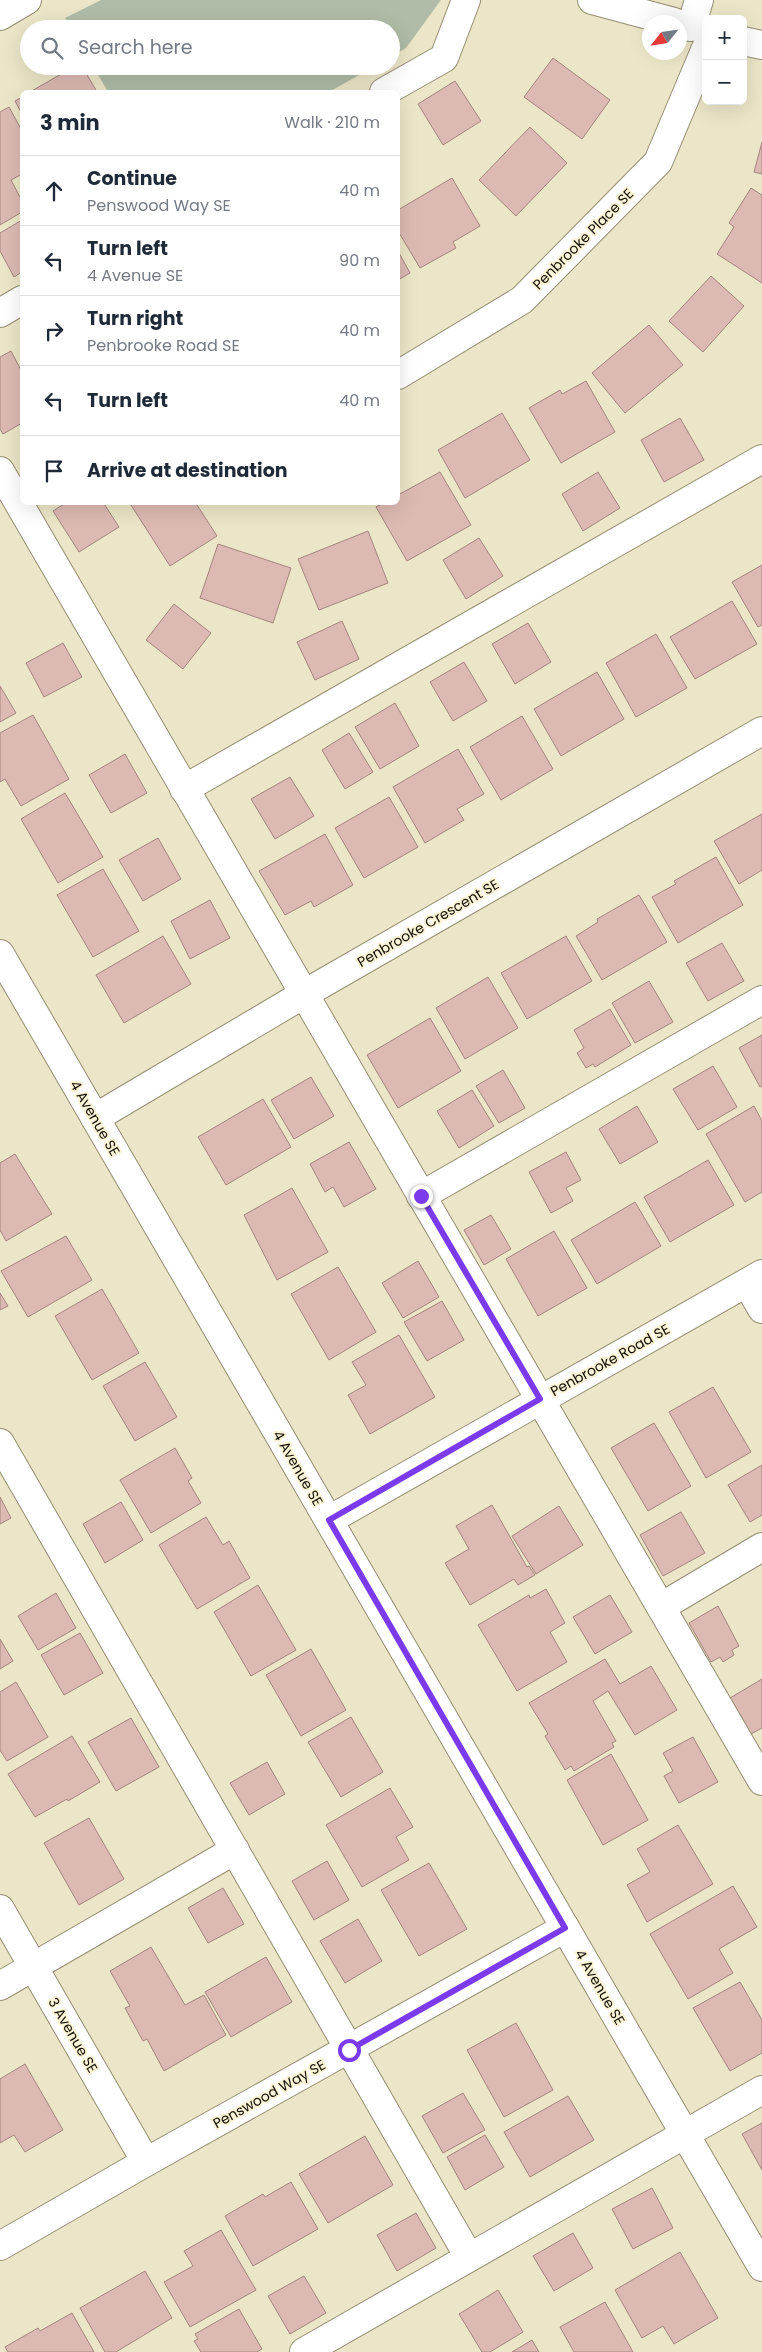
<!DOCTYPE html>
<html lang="en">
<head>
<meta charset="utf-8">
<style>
	:root { --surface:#fff; --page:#f6f6f7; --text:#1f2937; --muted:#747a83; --line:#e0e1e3 }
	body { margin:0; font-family:Poppins,sans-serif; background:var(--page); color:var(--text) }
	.controls { position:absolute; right:15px; top:15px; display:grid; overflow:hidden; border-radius:8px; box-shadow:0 5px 20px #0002 }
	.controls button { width:45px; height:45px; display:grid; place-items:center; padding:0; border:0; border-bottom:1px solid var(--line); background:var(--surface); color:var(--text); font:25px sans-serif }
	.compass { position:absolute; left:642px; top:15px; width:45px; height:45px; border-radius:50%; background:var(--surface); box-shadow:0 5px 20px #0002; rotate:240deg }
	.stop { position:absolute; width:15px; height:15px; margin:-11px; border:4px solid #7c3aed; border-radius:50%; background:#fff }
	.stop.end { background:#7c3aed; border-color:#fff; box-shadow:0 1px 5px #0008 }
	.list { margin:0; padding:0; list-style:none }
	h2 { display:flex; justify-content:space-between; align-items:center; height:65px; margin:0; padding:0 20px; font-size:21px }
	h2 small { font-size:16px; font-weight:400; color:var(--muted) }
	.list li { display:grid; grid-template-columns:32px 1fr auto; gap:15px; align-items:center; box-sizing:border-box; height:70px; padding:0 20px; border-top:1px solid var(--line) }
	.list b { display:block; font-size:19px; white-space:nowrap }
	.list p { margin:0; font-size:16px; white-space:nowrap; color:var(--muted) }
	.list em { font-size:16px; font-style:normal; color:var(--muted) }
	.icon { flex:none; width:28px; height:28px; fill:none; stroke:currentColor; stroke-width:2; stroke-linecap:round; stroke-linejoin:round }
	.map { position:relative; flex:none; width:762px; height:2352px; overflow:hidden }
	.search { position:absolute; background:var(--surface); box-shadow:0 5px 20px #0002; left:20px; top:20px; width:380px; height:55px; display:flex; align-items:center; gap:12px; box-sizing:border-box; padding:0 18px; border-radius:28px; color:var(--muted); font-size:19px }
	.panel { position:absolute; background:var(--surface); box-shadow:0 5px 20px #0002; left:20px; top:90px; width:380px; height:415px; border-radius:8px }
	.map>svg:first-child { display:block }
</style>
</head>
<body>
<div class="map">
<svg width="762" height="2352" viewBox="0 0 762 2352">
	<rect width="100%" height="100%" fill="#ece6c8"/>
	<g fill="#b0bca7">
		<path d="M101,0H441L406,48L391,57V29H71L65,18Z"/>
		<path d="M93,66H375L329,92H108Z"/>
	</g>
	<g fill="#dcbab3" stroke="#a4847e">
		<path d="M553,58L610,100L582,139L524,97Z"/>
		<path d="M75,66H82L97,92H30Z"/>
		<path d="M455,81L481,121L443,145L418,104Z"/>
		<path d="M22,97V114L15,101Z"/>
		<path d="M9,107L22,131V174L11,180L22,201V212L0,225V112Z"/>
		<path d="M530,127L567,163L516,216L479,180Z"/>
		<path d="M762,142V174L754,172Z"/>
		<path d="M452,178L480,226L453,242L456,248L420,268L398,231V210Z"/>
		<path d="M751,188L762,195V283L717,254L734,227L729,223Z"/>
		<path d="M22,220V272L14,277L0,251V233Z"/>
		<path d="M398,251L410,273L398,280Z"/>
		<path d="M711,276L744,306L703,352L669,321Z"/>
		<path d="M649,325L683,365L625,413L592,373Z"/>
		<path d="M11,351L22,372V423L3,434L0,429V357Z"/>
		<path d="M586,381L615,432L561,463L529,408L560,390L562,394Z"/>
		<path d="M502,413L530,460L465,498L438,450Z"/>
		<path d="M680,418L704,460L664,482L641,440Z"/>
		<path d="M440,472L471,525L407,561L376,507L385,502H398V495Z"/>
		<path d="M598,472L620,508L583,531L562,494Z"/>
		<path d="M67,502H103L119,527L79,552L53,511Z"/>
		<path d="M129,502H198L197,505L217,536L170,566Z"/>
		<path d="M368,531L388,583L319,610L298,559Z"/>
		<path d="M479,538L503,576L466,599L443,560Z"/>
		<path d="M218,544L291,568L273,623L200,598Z"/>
		<path d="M762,565V625L758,627L732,582Z"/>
		<path d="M732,601L757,644L695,679L670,637Z"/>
		<path d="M174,604L211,633L183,669L146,640Z"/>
		<path d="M342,621L359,659L315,680L297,642Z"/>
		<path d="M528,623L551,662L515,684L492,644Z"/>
		<path d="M656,634L687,688L636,717L606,663Z"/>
		<path d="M63,643L82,677L44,697L26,663Z"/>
		<path d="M464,662L487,701L453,721L430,682Z"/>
		<path d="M597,672L624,719L561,756L534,709Z"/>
		<path d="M0,686L16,713L0,722Z"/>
		<path d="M395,703L419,746L380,769L355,727Z"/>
		<path d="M33,715L69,779L21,806L5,779L0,782V733Z"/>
		<path d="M522,716L553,769L501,800L470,747Z"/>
		<path d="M349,733L373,772L345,789L322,750Z"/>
		<path d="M458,749L484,794L457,809L464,820L425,843L393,787Z"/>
		<path d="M125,754L147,793L111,813L89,775Z"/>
		<path d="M290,777L314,816L275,839L251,799Z"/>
		<path d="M65,793L103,857L58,883L21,819Z"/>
		<path d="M389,797L418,847L364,878L335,828Z"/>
		<path d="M762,814V870L739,884L714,841Z"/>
		<path d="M325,834L353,885L314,907L311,901L285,915L259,871Z"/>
		<path d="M158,838L181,879L143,901L119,860Z"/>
		<path d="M716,857L743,905L678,943L652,897L676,884L674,881Z"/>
		<path d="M103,869L139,931L93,957L57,895Z"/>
		<path d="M639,895L667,942L602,980L576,936L598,922L597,919Z"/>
		<path d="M210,900L230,938L190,959L171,921Z"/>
		<path d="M163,936L191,984L124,1023L96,975Z"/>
		<path d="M566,936L592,981L527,1019L501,973Z"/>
		<path d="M722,943L744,981L708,1001L686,963Z"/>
		<path d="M488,977L518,1028L465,1059L436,1008Z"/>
		<path d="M649,981L673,1022L635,1043L612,1003Z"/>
		<path d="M610,1009L631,1045L595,1067L593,1064L586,1068L577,1053L584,1048L574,1030Z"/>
		<path d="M430,1018L461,1071L398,1108L367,1055Z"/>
		<path d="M762,1035V1086L760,1087L739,1048Z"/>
		<path d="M713,1066L737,1107L698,1130L673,1089Z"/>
		<path d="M503,1070L525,1108L499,1123L476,1086Z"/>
		<path d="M311,1077L334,1116L294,1139L271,1100Z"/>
		<path d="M472,1090L494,1126L459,1148L437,1111Z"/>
		<path d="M263,1099L291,1147L226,1185L198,1137Z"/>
		<path d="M637,1106L658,1142L620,1164L599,1129Z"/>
		<path d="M754,1106L762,1121V1192L745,1202L706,1134Z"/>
		<path d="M349,1142L376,1189L344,1207L333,1187L325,1192L310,1164Z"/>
		<path d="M566,1152L581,1180L566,1188L573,1201L551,1213L529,1172Z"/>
		<path d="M15,1154L52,1214L6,1241L0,1230V1163Z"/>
		<path d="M708,1160L734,1205L670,1242L644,1197Z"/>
		<path d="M292,1188L328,1252L277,1280L244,1215Z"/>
		<path d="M635,1202L661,1246L597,1284L571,1240Z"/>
		<path d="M491,1215L511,1249L484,1265L464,1230Z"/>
		<path d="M554,1231L587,1288L538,1316L506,1259Z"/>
		<path d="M66,1236L92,1280L28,1317L1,1271Z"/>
		<path d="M418,1261L439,1297L403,1318L382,1283Z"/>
		<path d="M338,1267L376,1332L329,1360L291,1294Z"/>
		<path d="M102,1289L139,1353L92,1380L55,1316Z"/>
		<path d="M0,1293L8,1306L0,1310Z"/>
		<path d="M442,1301L464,1340L427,1361L404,1322Z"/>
		<path d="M399,1335L435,1397L370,1434L348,1395L366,1385L352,1362Z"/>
		<path d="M145,1362L177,1417L135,1441L103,1386Z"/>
		<path d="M713,1387L751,1452L706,1478L669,1412Z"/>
		<path d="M654,1423L691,1486L648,1511L611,1448Z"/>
		<path d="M175,1448L192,1478L188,1481L201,1503L151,1533L120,1480Z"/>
		<path d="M762,1465V1515L750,1522L728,1485Z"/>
		<path d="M0,1497L11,1518L0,1524Z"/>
		<path d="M121,1502L143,1540L105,1563L83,1524Z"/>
		<path d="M492,1505L527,1567L529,1566L535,1575L518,1585L514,1579L470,1605L445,1563L469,1549L456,1526Z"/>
		<path d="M559,1506L583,1545L536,1574L512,1536Z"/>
		<path d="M681,1512L705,1553L663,1576L640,1535Z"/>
		<path d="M206,1517L223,1545L229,1541L250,1578L197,1609L159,1545Z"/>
		<path d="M258,1585L296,1650L251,1676L214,1612Z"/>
		<path d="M546,1589L565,1623L550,1632L567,1662L517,1691L478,1625L529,1595L530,1598Z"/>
		<path d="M56,1593L76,1628L38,1650L18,1616Z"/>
		<path d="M610,1595L632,1632L595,1654L573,1617Z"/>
		<path d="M718,1606L739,1646L732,1650L734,1655L723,1662L720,1657L711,1662L689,1623Z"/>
		<path d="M80,1633L103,1673L64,1695L41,1655Z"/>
		<path d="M0,1639L13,1661L0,1669Z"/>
		<path d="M311,1649L346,1710L301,1736L266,1675Z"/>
		<path d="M605,1659L620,1684L651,1666L677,1710L635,1735L608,1691L593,1701L616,1741L612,1743L614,1747L574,1771L571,1766L565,1770L545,1736L548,1734L529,1703Z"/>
		<path d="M762,1679V1728L751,1734L730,1698Z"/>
		<path d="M16,1682L48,1737L7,1761L0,1750V1692Z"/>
		<path d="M351,1717L383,1772L341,1797L308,1742Z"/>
		<path d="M131,1718L159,1767L116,1791L88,1742Z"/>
		<path d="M72,1736L100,1782L68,1801L67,1799L35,1817L8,1774Z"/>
		<path d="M693,1737L718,1782L679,1803L664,1776L673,1771L663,1753Z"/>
		<path d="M611,1754L648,1820L603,1845L567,1780Z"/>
		<path d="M267,1762L285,1794L249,1815L230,1783Z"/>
		<path d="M390,1788L413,1827L396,1837L409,1860L362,1887L326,1825Z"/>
		<path d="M89,1818L124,1879L79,1905L44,1843Z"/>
		<path d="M678,1825L713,1884L647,1922L627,1885L650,1872L637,1849Z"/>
		<path d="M327,1861L349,1900L314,1920L292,1881Z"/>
		<path d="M429,1863L467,1929L419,1956L381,1890Z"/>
		<path d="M733,1886L757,1927L719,1949L733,1973L688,1999L650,1934Z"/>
		<path d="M223,1888L244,1924L208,1943L188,1908Z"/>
		<path d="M358,1919L382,1961L345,1983L320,1941Z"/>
		<path d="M151,1947L185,2005L204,1995L226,2035L164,2071L147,2039L143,2041L125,2008L130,2006L110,1971Z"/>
		<path d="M266,1957L292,2002L231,2037L205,1992Z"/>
		<path d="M740,1982L762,2020V2053L730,2071L693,2008Z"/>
		<path d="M516,2023L553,2090L504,2117L467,2050Z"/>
		<path d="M25,2064L63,2130L25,2152L14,2135L0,2143V2079Z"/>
		<path d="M463,2093L485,2130L443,2153L422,2116Z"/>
		<path d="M568,2096L594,2140L530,2177L504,2132Z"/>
		<path d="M762,2123V2170L742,2134Z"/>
		<path d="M485,2135L504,2167L465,2190L447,2157Z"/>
		<path d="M365,2136L393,2185L328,2223L299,2174Z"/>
		<path d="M291,2182L318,2229L253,2266L225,2216L263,2194L265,2197Z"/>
		<path d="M652,2188L673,2228L633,2249L612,2209Z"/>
		<path d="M416,2213L436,2248L397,2271L377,2235Z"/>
		<path d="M221,2230L256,2290L190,2327L164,2282L193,2266L184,2251Z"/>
		<path d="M573,2233L593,2268L554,2291L533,2256Z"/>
		<path d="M680,2252L718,2318L674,2344L663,2326L642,2338L615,2290Z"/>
		<path d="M145,2271L172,2318L116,2352H105L80,2308Z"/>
		<path d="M304,2276L326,2313L290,2334L268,2296Z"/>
		<path d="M498,2290L523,2332L490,2352H482L459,2314Z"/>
		<path d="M605,2302L633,2352H574L560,2327Z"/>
		<path d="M239,2309L262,2349L257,2352H201L194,2341L198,2339L195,2334Z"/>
		<path d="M72,2313L94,2352H8L5,2347L38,2328L40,2331Z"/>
		<path d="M532,2340L539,2352H512Z"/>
	</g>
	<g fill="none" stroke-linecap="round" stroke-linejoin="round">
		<g stroke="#948e72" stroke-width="30">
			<g id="minor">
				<path d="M592,0L674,22"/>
				<path d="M0,16L27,0"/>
				<path d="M691,27L699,0"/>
				<path d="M743,41L762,45"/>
				<path d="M384,92L444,58L466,0"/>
				<path d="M0,313L22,300"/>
				<path d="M398,375L522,300L658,162L706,48"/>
				<path d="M0,471L762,1781"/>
				<path d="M184,789L762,459"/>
				<path d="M0,954L762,2267"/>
				<path d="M95,1118L304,994L762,731"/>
				<path d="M421,1196L762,1000"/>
				<path d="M747,1283L762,1309"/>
				<path d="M0,1443L469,2257"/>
				<path d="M329,1520L762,1274"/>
				<path d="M661,1607L762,1547"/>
				<path d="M0,1909L146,2162"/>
				<path d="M0,1986L235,1850"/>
				<path d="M0,2246L146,2162L565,1928"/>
				<path d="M304,2352L762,2090"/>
			</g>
		</g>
		<use href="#minor" stroke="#fff" stroke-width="28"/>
	</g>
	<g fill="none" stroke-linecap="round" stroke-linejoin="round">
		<path stroke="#7c3aed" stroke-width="6" d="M349,2050L565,1928L329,1520L540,1399L421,1196"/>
	</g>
	<g text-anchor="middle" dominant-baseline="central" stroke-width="4" stroke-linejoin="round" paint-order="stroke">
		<g font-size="14" fill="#110f05" stroke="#faf3d5">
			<text transform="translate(583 239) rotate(-45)">Penbrooke Place SE</text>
			<text transform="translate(428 923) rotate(-30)">Penbrooke Crescent SE</text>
			<text transform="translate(95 1118) rotate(60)">4 Avenue SE</text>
			<text transform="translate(610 1360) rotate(-29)">Penbrooke Road SE</text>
			<text transform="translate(298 1468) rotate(60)">4 Avenue SE</text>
			<text transform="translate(600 1987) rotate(60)">4 Avenue SE</text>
			<text transform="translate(73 2035) rotate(60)">3 Avenue SE</text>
			<text transform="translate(269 2094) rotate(-29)">Penswood Way SE</text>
		</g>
	</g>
</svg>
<div class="controls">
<button>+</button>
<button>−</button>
</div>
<svg class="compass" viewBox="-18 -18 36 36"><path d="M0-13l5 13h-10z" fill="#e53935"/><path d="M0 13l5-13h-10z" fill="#747a83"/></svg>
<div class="stop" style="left:349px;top:2050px"></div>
<div class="stop end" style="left:421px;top:1196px"></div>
<div class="search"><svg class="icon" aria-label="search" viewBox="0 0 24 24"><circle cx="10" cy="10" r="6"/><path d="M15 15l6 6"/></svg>Search here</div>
<section class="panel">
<h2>3 min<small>Walk · 210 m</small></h2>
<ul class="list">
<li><svg class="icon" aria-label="ahead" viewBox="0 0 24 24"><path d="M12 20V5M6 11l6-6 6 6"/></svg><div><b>Continue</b><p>Penswood Way SE</p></div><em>40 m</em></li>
<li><svg class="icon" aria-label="left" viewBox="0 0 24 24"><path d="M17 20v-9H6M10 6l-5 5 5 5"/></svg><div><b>Turn left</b><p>4 Avenue SE</p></div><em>90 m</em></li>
<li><svg class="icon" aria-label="right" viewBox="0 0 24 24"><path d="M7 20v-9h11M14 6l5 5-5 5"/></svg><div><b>Turn right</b><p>Penbrooke Road SE</p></div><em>40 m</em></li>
<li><svg class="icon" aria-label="left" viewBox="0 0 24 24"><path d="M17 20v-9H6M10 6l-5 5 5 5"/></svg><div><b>Turn left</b></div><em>40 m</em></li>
<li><svg class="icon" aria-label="arrive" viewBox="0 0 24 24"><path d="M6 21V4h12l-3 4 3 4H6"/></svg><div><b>Arrive at destination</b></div></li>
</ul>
</section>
</div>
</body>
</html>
